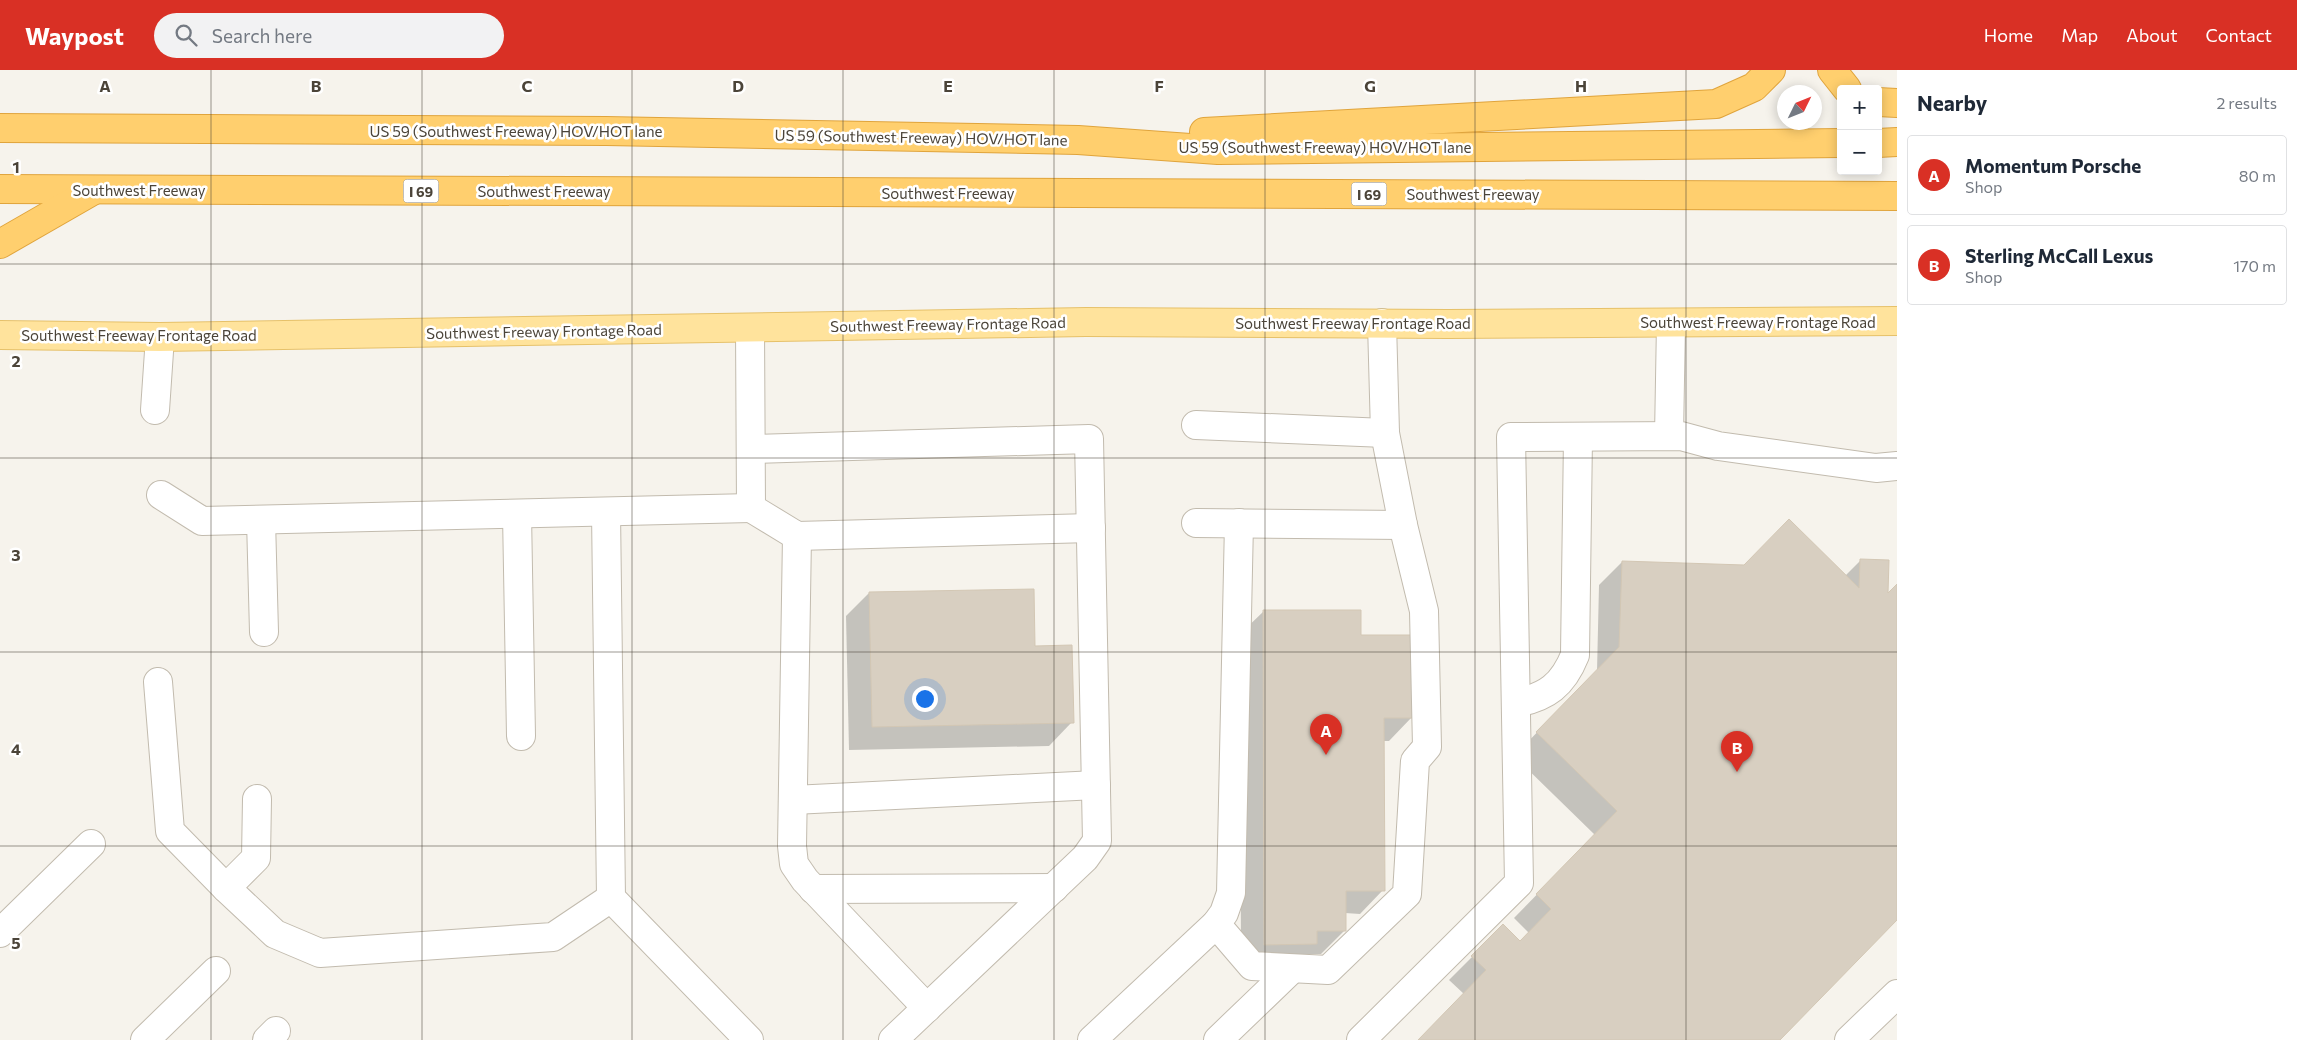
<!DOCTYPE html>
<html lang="en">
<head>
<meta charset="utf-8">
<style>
	:root { --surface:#fff; --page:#f2f2f3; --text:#1f2937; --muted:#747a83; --line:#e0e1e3; --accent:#d93025 }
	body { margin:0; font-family:Commissioner,sans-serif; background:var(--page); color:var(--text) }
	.controls { position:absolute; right:15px; top:15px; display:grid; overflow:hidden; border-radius:5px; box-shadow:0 2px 12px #0003 }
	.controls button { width:45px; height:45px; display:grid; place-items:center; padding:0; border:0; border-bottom:1px solid var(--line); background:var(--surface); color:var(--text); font:25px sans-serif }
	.compass { position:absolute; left:1777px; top:15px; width:45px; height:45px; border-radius:50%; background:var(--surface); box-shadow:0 2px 12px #0003; rotate:47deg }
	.you { position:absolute; left:924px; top:628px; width:18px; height:18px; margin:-12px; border:4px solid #fff; border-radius:50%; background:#1a73e8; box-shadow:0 0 0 8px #1a73e833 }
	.badge { display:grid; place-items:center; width:32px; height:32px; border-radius:50%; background:var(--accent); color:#fff; font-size:16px; font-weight:700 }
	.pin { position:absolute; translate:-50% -41px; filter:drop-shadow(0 1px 2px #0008) }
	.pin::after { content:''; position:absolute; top:26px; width:18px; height:15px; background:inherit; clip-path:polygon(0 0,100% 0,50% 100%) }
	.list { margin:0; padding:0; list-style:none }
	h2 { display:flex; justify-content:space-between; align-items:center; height:65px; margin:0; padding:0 20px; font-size:21px }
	h2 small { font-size:16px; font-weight:400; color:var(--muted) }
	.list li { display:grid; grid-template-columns:32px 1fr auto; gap:15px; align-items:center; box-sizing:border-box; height:80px; margin:0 10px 10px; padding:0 10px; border:1px solid var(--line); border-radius:5px }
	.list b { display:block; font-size:19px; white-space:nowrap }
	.list p { margin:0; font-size:16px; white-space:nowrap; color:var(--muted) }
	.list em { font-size:16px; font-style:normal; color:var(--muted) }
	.icon { flex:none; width:28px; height:28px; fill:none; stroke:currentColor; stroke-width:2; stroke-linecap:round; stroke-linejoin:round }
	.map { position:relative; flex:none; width:1897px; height:970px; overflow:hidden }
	header { display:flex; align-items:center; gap:30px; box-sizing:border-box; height:70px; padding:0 25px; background:var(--accent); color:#fff }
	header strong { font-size:24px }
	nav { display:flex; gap:28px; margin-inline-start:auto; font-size:18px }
	.search { width:350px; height:45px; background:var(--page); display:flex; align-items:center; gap:12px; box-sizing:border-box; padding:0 18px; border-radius:28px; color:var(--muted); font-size:19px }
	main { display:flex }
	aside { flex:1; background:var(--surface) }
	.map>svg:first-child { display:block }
</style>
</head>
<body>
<header>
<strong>Waypost</strong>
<div class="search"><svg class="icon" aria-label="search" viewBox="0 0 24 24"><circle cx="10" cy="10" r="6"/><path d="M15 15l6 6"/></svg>Search here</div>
<nav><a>Home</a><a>Map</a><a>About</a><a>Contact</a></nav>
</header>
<main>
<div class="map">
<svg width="1897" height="970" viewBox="0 0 1897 970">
	<rect width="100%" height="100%" fill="#f6f3ec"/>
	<g fill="#0003">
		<path d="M1861,490L1886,526L1897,515V849L1779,970H1419L1464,924L1449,910L1480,879L1520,872L1529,863L1514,848L1595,765L1514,686L1597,601L1599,515L1622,492L1845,506Z"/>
		<path d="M869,523L1034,577L1072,652L1049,676L849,680L846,546Z"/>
		<path d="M1264,541L1359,566L1412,647L1389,671H1383V820L1360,844L1345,843V860L1321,884H1306L1292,897H1241L1240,564Z"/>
	</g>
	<g fill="#d8cfc1" stroke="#d3c7b4">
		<path d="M1789,449L1859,518L1860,489L1889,490L1888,523L1897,514V850L1780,970H1418L1486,900L1471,886L1503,854L1520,871L1551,839L1536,824L1617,741L1536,662L1619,577L1622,491L1744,495Z"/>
		<path d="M1034,519L1035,576L1072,575L1074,653L872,657L869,522Z"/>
		<path d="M1263,540H1361V565H1413V648H1384L1385,821H1346V861H1317V874L1264,875Z"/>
	</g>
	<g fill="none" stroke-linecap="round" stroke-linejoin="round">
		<g stroke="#c2bbae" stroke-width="30">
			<g id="minor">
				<path d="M750,258L751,438L797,466L1091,458"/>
				<path d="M155,340L160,267"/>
				<path d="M1196,355L1385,363"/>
				<path d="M1669,366L1671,253"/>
				<path d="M752,379L1089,369L1097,771L1085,788L893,970"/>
				<path d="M161,425L202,451L751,438"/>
				<path d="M517,444L521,666"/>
				<path d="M261,450L264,562"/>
				<path d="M1196,453L1403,455"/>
				<path d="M797,466L792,776L794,794L805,810L927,938"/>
				<path d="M158,612L170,761L226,818L275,864L320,883L553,867L611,828L606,442"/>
				<path d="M1516,633C1547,627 1563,615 1575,585L1578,367"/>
				<path d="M793,730L1096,715"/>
				<path d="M226,818L256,788L257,729"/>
				<path d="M813,819L1054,818"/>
				<path d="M611,828L749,970"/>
				<path d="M1216,854L1252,896L1328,900L1407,824L1415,691L1427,677L1424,541L1403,455L1385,363L1382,253"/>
				<path d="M0,863L91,774"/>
				<path d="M145,970L216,901"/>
				<path d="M267,970L276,961"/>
				<path d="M1092,970L1216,854L1224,843L1231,823L1239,453"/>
				<path d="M1218,970L1292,899"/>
				<path d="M1361,970L1519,813L1511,367L1681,366L1718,376L1876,398L1897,396"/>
				<path d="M1849,970L1897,924"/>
			</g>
		</g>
		<g stroke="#e6c16a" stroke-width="30">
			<path id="major" d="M0,265L160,267L1086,252L1448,254L1897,251"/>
		</g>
		<g stroke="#e0a43c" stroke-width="30">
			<g id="highway">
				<path d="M1832,0L1847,19"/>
				<path d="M1878,32L1897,33"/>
				<path d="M0,58L606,61L1078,70L1218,80L1841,73"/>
				<path d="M1204,62L1716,34L1754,17L1771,0"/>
				<path d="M1878,73L1897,72"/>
				<path d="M0,119L1897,126"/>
				<path d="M0,174L94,120"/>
			</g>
		</g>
		<use href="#minor" stroke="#fff" stroke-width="28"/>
		<use href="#major" stroke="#ffe39c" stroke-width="28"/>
		<use href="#highway" stroke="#ffcf6e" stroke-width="28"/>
	</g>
	<path fill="none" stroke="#4b4439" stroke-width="1" stroke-opacity="0.55" d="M211,0V970M422,0V970M632,0V970M843,0V970M1054,0V970M1265,0V970M1475,0V970M1686,0V970M0,194H1897M0,388H1897M0,582H1897M0,776H1897"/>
	<g text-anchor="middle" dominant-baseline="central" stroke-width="5" stroke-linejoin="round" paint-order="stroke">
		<g fill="#fff" stroke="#817c74" stroke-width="1">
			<rect x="403.5" y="109.5" width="35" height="23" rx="4"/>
			<rect x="1351.5" y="112.5" width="35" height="23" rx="4"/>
		</g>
		<g font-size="14" font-weight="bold" fill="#4b4439">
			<text x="421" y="121">I 69</text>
			<text x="1369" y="124">I 69</text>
		</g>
		<g font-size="15" fill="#4b4439" stroke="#fff">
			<text x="516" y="61">US 59 (Southwest Freeway) HOV/HOT lane</text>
			<text transform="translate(921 67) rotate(1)">US 59 (Southwest Freeway) HOV/HOT lane</text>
			<text x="1325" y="77">US 59 (Southwest Freeway) HOV/HOT lane</text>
			<text x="139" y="120">Southwest Freeway</text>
			<text x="544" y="121">Southwest Freeway</text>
			<text x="948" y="123">Southwest Freeway</text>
			<text x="1473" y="124">Southwest Freeway</text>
			<text x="1758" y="252">Southwest Freeway Frontage Road</text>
			<text x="1353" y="253">Southwest Freeway Frontage Road</text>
			<text transform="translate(948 254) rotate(-1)">Southwest Freeway Frontage Road</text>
			<text transform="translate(544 261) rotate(-1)">Southwest Freeway Frontage Road</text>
			<text x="139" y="265">Southwest Freeway Frontage Road</text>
		</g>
	</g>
	<g font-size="16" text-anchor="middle" font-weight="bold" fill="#4b4439" stroke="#fff" stroke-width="5" stroke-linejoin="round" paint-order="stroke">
		<text x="105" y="22">A</text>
		<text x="316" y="22">B</text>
		<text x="527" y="22">C</text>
		<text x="738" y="22">D</text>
		<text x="948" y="22">E</text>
		<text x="1159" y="22">F</text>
		<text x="1370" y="22">G</text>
		<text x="1581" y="22">H</text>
		<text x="16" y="103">1</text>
		<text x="16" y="297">2</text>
		<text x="16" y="491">3</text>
		<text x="16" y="685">4</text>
		<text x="16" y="879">5</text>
	</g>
</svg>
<div class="controls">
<button>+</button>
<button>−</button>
</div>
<svg class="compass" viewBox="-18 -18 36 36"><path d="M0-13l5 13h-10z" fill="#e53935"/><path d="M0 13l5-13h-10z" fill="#747a83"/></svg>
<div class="you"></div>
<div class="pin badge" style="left:1326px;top:685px">A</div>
<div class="pin badge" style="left:1737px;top:702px">B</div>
</div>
<aside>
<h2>Nearby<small>2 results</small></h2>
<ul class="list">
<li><span class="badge">A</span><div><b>Momentum Porsche</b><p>Shop</p></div><em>80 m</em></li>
<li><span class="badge">B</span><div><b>Sterling McCall Lexus</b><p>Shop</p></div><em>170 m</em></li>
</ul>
</aside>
</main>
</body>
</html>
